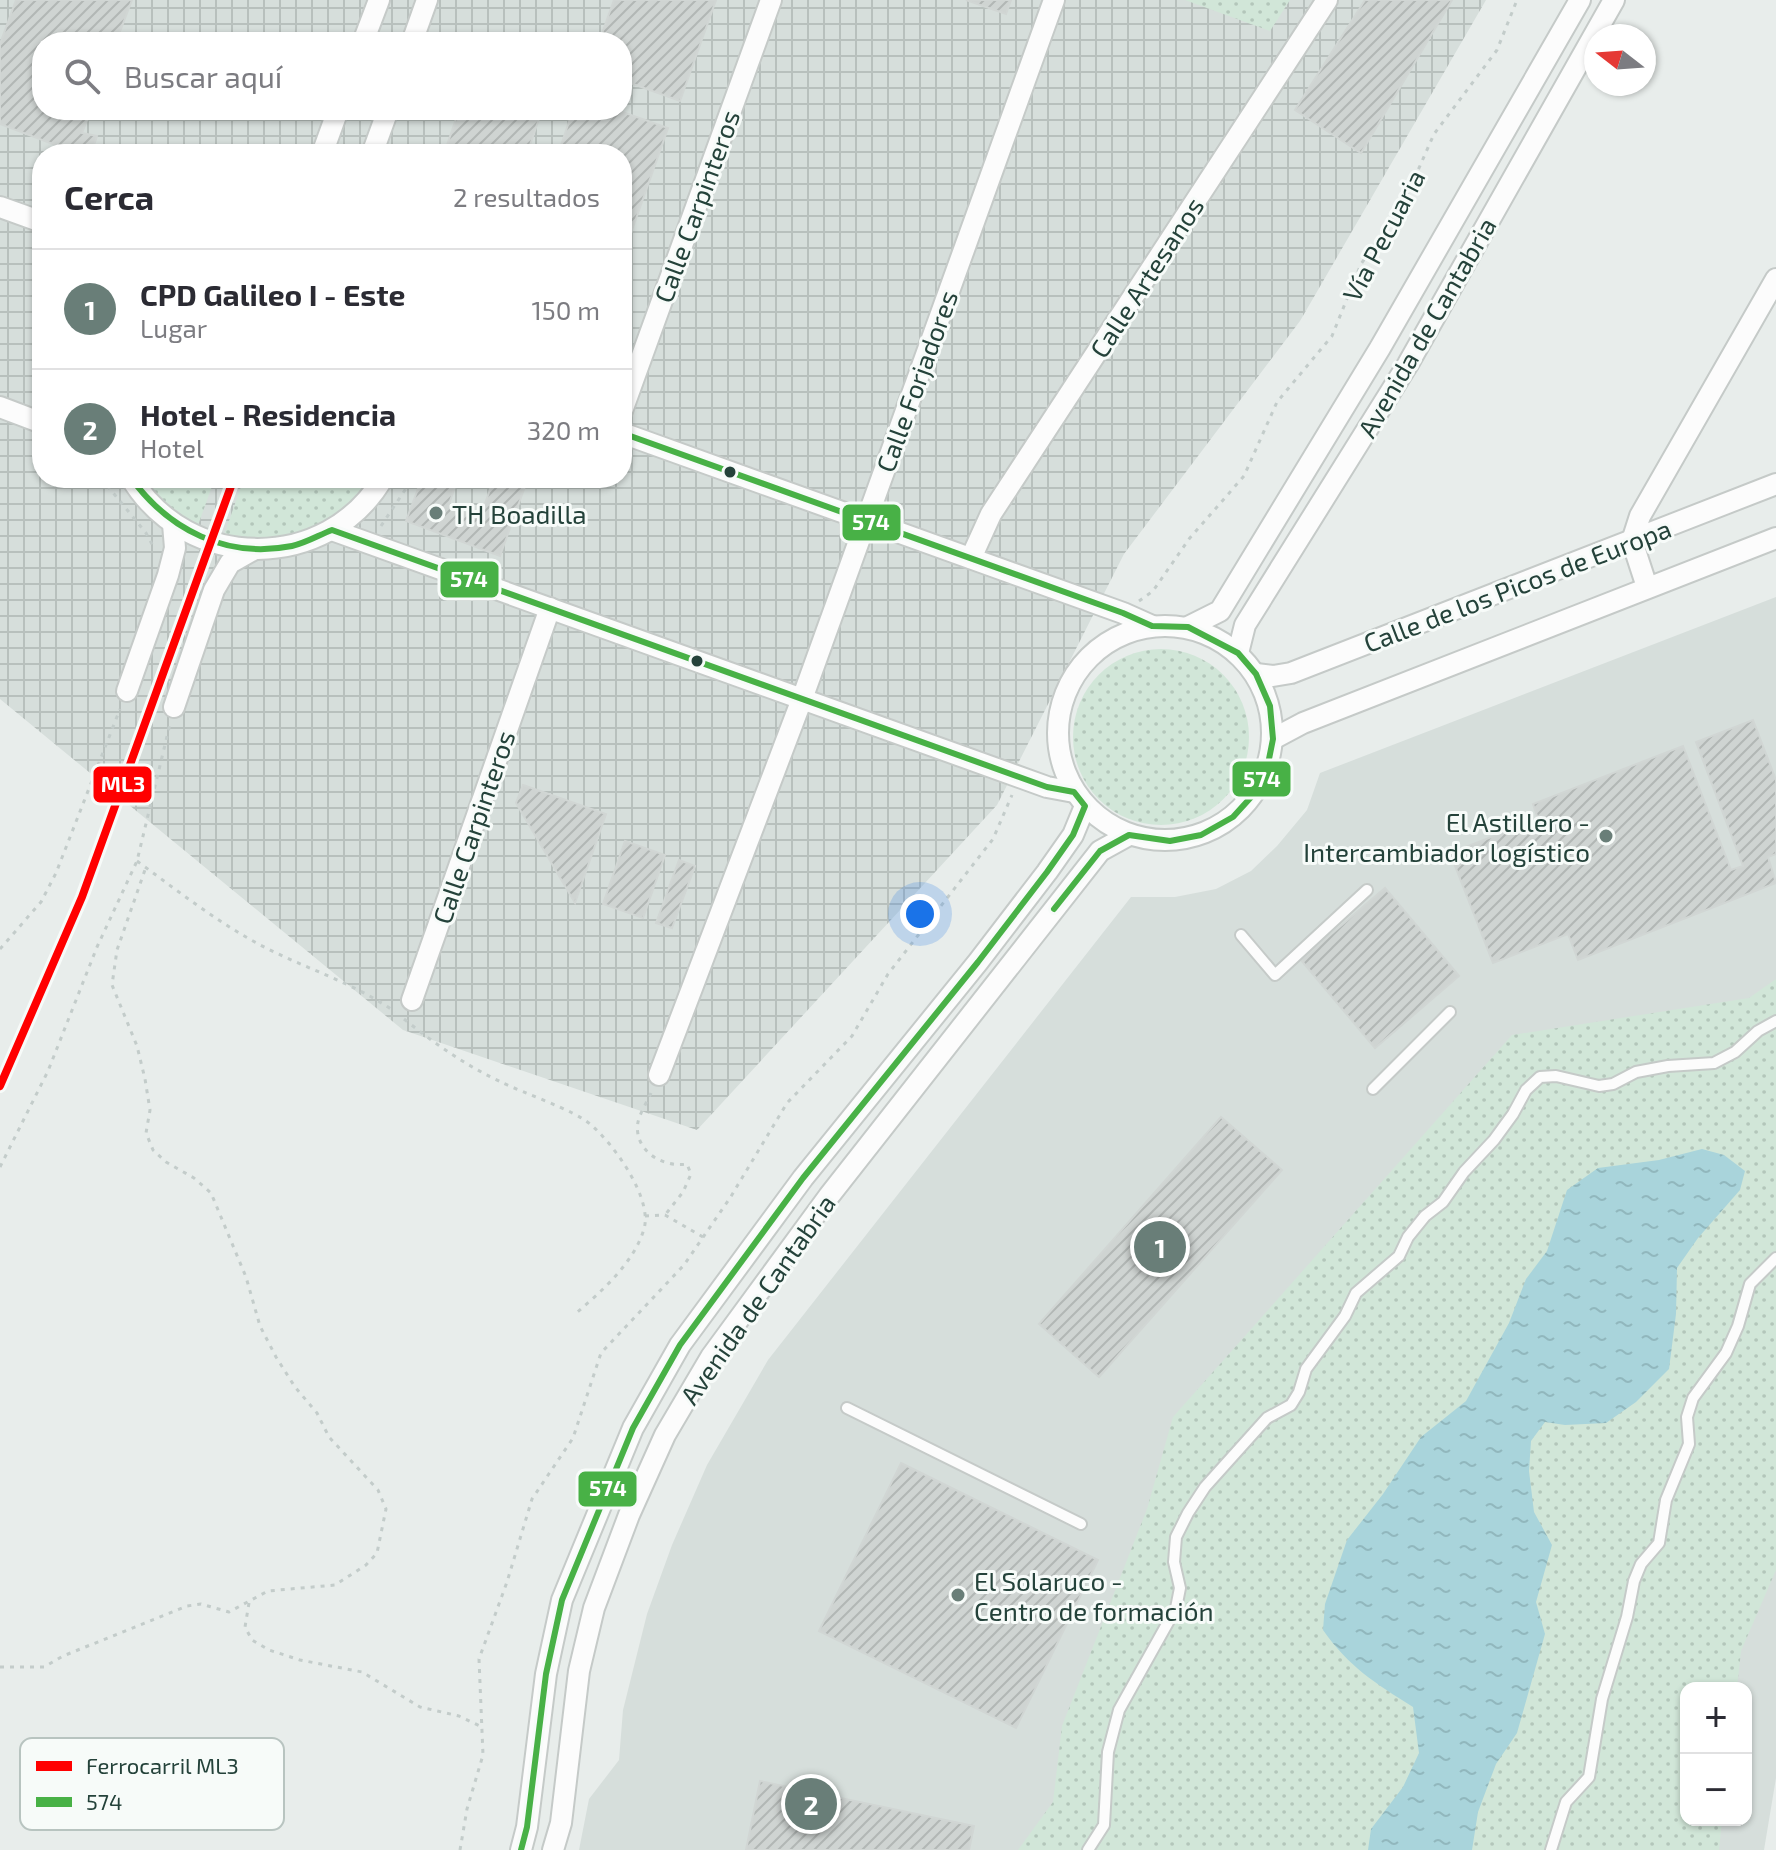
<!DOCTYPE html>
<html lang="es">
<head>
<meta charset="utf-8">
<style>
	:root { --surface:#fff; --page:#f7f7f7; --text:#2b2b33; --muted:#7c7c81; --line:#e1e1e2; --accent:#697e78 }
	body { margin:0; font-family:"Exo 2",sans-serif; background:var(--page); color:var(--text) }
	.controls { position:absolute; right:24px; bottom:24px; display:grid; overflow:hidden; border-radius:16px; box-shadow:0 2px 6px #0004 }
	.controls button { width:72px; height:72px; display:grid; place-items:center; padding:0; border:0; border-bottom:2px solid var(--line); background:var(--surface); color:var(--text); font:40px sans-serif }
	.compass { position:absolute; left:1584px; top:24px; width:72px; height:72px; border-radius:50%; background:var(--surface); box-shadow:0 2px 6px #0004; rotate:287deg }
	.you { position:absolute; left:920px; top:914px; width:28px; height:28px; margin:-20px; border:6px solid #fff; border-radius:50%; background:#1a73e8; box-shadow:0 0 0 12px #1a73e833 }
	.badge { display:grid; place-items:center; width:52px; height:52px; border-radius:50%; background:var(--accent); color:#fff; font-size:26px; font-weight:700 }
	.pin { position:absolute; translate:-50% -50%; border:4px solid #fff; box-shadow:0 2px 8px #0006 }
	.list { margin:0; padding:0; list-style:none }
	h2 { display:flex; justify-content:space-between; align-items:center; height:104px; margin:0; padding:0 32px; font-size:34px }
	h2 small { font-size:26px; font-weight:400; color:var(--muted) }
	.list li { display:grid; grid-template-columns:52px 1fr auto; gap:24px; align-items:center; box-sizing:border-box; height:120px; padding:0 32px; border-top:2px solid var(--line) }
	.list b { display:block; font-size:30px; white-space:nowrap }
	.list p { margin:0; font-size:26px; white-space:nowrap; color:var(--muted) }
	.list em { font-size:26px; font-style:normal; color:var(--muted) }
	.icon { flex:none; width:44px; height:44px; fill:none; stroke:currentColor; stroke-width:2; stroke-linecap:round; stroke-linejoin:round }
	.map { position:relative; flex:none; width:1776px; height:1850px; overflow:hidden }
	.search { position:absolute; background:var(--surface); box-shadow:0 2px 6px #0004; left:32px; top:32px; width:600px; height:88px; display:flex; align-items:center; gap:20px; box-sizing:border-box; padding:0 28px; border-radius:32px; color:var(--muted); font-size:30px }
	.panel { position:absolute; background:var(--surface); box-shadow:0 2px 6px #0004; left:32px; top:144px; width:600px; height:344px; border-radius:32px }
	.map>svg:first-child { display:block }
</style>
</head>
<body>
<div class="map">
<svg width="1776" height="1850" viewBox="0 0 1776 1850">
	<defs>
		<pattern id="industrial-grid" width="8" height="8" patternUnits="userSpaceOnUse" patternTransform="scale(2)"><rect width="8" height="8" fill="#d6dedb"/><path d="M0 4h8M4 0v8" fill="none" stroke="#b8c0bd"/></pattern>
		<pattern id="grass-dots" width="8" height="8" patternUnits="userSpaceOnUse" patternTransform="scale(2)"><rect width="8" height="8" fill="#d1e6d8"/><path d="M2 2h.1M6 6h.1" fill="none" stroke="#b3c6ba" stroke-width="1.8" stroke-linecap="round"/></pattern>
		<pattern id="water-ripples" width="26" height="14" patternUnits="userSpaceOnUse" patternTransform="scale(2)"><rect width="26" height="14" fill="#a9d4db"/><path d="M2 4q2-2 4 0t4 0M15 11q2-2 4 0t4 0" fill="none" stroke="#91b7bd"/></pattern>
		<pattern id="building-hatch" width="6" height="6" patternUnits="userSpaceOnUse" patternTransform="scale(2)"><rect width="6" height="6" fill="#cfd4d2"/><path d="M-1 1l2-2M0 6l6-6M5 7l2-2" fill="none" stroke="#b2b7b5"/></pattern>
	</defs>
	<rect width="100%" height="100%" fill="#e8edeb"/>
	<path fill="#d6dedb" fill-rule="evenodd" d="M1776,597V1778L1764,1850H579L589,1799L619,1760L623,1710L647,1614L672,1545L707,1465L768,1360L1131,897H1175L1216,889L1251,871L1277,846L1307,810L1320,773ZM1686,1688H1746V1820H1686Z"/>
	<path fill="url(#industrial-grid)" fill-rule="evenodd" d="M0,0H1486L1300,321L1124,554L997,805L697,1130L403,1030L0,699ZM42,42H622V110H42ZM42,154H622V478H42Z"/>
	<g fill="url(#grass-dots)">
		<path d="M1185,0H1290L1270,31Z"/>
		<path d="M142,478H215L197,528L168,509Z"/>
		<path d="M244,478H370C350,509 316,534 279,539C262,542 241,538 223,538Z"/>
		<circle cx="1161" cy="737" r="88"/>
		<path d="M1776,979V1570L1741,1651L1737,1688H1686V1820H1722L1719,1850H1018L1053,1802L1062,1726L1147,1509L1173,1417L1512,1035L1749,998Z"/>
	</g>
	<path fill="url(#water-ripples)" d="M1702,1149L1724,1155L1745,1171L1740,1190L1698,1238L1677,1268L1676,1314L1669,1369L1636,1402L1606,1423L1565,1425L1545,1422L1531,1441L1529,1471L1534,1512L1552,1545L1536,1602L1545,1634L1517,1733L1496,1764L1478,1812L1472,1850H1368L1371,1829L1403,1787L1419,1753L1413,1707C1375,1683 1349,1667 1323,1630L1325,1604L1347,1540L1383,1494L1421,1437L1466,1401L1509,1323L1526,1279L1547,1251L1567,1190L1598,1168L1659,1160Z"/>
	<g fill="url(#building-hatch)" stroke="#d1d6d4" stroke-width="2">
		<path d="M16,0H132L116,42H42V110H91L82,133L97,136L91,154H79L0,124V44Z"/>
		<path d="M614,0H716L680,101L622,80V42H599Z"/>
		<path d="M966,0H1011L1006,14Z"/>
		<path d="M1365,0H1452L1361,153L1295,110Z"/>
		<path d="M459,110H542L527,154H444Z"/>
		<path d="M573,110H617L668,128L631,233L622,229V154H558Z"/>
		<path d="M422,478H458L448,507L480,518L494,478H528L500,556L406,521Z"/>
		<path d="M1753,720L1776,780V854L1768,857L1776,883L1578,960L1568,934L1493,963L1450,853L1538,819L1533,804L1683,746L1731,870L1743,866L1696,742Z"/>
		<path d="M523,785L606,814L575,903L516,803Z"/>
		<path d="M625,841L665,855L643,918L603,904Z"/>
		<path d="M679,860L695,866L672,928L656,923Z"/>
		<path d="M1385,888L1459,976L1375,1048L1301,960Z"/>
		<path d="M1221,1117L1282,1170L1099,1377L1039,1324Z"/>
		<path d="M901,1463L1098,1560L1016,1728L819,1631Z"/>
		<path d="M760,1781L974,1826L969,1850H746Z"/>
	</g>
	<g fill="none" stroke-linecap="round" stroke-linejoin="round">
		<g stroke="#c5cac8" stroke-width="14">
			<g id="lane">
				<path d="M1241,935L1275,975L1367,890"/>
				<path d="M1373,1089L1450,1012"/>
				<path d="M847,1408L1081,1524"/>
				<path d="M1088,1850L1104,1825L1108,1752L1119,1710L1176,1608L1180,1588L1174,1562L1176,1537L1188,1513L1205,1487L1267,1418L1291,1405L1299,1392L1306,1369L1345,1316L1356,1293L1399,1256L1408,1237L1425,1216L1443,1202L1464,1172L1494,1140L1513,1114L1526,1090L1540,1077L1556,1076L1599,1086L1613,1084L1636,1072L1668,1066L1714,1063L1735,1052L1758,1031L1776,1021"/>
				<path d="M1551,1850L1566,1802L1589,1777L1602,1699L1627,1617L1634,1581L1641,1564L1659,1543L1666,1500L1689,1444L1687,1417L1693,1398L1726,1353L1738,1326L1750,1284L1776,1258"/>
			</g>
		</g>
		<g stroke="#c5cac8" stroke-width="24">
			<g id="street">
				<path d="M363,42L379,0"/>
				<path d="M412,42L427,0"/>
				<path d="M322,154L338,110"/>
				<path d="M372,154L388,110"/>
				<path d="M0,207L42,222"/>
				<path d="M0,407L42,423"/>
				<path d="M622,411L771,0"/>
				<path d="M622,433L1123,613L1152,626"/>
				<path d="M131,478C188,572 327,573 383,478"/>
				<path d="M332,530L1047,787L1074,792"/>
				<path d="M971,558L991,514L1327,0"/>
				<path d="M1647,587L1632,541L1640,516L1776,279"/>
				<circle cx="1165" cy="733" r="107"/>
				<path d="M1188,627L1220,611L1380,348L1580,0"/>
				<path d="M1238,653L1245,625L1408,364L1614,0"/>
				<path d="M1256,674L1273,676L1291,673L1776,484"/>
				<path d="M127,691L168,575L175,548L173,524"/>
				<path d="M174,707L214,590L230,563L253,550"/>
				<path d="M1273,739L1303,723L1776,538"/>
				<path d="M412,1000L550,608"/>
				<path d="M659,1075L802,699L1054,0"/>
				<path d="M521,1850L527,1827L546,1674L562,1600L633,1428L680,1345L803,1178L978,962L1047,872L1073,835L1085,806"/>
				<path d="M553,1850L561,1823L579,1671L594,1608L629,1515L665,1435L711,1357L829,1196L1100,851L1129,835"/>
			</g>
		</g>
		<g stroke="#c3ccca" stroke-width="3" stroke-dasharray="4 6" stroke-linecap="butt">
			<path d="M101,478L146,533L154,548"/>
			<path d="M381,526L413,478"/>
			<path d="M1139,601L1153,591L1189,539L1244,476L1277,402L1332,336L1361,264L1404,202L1434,134L1497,50L1517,0"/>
			<path d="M137,861C175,889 212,918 253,941C299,967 352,981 395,1012"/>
			<path d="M0,949L41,902L56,873L120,709"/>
			<path d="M404,1019C435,1044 465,1065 501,1082C523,1093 574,1110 590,1124C613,1143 653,1198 644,1229C634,1263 601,1292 575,1314"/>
			<path d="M651,1093C647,1102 640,1113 638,1122C633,1150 662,1168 687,1164L691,1174L683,1192L665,1215"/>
			<path d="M0,1167L48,1071L97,947L137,861L170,724"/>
			<path d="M645,1216L665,1215L703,1237"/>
			<path d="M249,1603L245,1627L252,1640L269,1650L300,1660L362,1672L420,1707L459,1716L482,1727"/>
			<path d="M0,1667H44L63,1656L187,1606L201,1604L229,1612L268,1591L335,1585L366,1565L377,1553L386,1509L378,1490L329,1437L317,1413L295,1387L276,1357L260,1326L246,1277L211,1193L194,1178L166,1162L153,1150L146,1133L150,1110L145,1079L137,1046L112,985L117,950L146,867"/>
			<path d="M460,1850L467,1809L483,1755L479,1659L507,1582L532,1499L573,1438L601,1353L684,1265L730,1198L787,1103L852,1036L888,974L993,839L1012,795"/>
		</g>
		<use href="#lane" stroke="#fcfcfc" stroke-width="10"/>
		<use href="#street" stroke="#fcfcfc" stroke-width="20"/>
		<g stroke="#f7fbf9" stroke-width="12">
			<g id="bus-1">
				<path d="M622,433L1123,613L1152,626L1188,627L1238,653L1256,674L1270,706L1273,739L1267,769L1253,795L1233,817L1201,835L1170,841L1129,835L1100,851L1054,909"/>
				<path d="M131,478C169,530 226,559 292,546C306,543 319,535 332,530L1047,787L1074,792L1085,806L1073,835L1047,872L978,962L803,1178L680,1345L633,1428L562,1600L546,1674L527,1827L521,1850"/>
			</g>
		</g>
		<use href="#bus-1" stroke="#48b146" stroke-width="6"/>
		<g stroke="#f7fbf9" stroke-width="14">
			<path id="rail-1" d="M0,1086L82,897L234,478"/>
		</g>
		<use href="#rail-1" stroke="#f00" stroke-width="8"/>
	</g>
	<g fill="#24423a" stroke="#f7fbf9" stroke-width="3">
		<circle cx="730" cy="472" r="7"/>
		<circle cx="697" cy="661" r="7"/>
	</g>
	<g fill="#697e78" stroke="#f7fbf9" stroke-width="3">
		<circle cx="436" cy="513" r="8"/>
		<circle cx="1606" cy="836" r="8"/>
		<circle cx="958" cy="1595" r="8"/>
	</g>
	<g text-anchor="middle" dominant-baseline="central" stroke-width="6" stroke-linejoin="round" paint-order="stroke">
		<g font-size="26" fill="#24423a" stroke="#f7fbf9">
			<text transform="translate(696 206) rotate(-70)">Calle Carpinteros</text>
			<text transform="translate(1383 235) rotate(-62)">Vía Pecuaria</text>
			<text transform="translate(1146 277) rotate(-57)">Calle Artesanos</text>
			<text transform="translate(1426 327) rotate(-60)">Avenida de Cantabria</text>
			<text transform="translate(916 381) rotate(-70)">Calle Forjadores</text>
			<text transform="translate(1517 585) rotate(-21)">Calle de los Picos de Europa</text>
			<text transform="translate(473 827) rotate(-71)">Calle Carpinteros</text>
			<text transform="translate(757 1299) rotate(-55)">Avenida de Cantabria</text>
		</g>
		<g font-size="26" fill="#24423a" stroke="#f7fbf9" text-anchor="start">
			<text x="452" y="513">TH Boadilla</text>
			<text x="1590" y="821" text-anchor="end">El Astillero -<tspan x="1590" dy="30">Intercambiador logístico</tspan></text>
			<text x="974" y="1580">El Solaruco -<tspan x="974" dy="30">Centro de formación</tspan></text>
		</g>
	</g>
	<rect x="20" y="1738" width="264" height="92" rx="12" fill="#f7fbf9" stroke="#b8c4c0" stroke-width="2"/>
	<rect x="36" y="1761" width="36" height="10" fill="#f00"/>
	<rect x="36" y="1797" width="36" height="10" fill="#48b146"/>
	<g font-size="22" fill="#24423a">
		<text x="86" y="1774">Ferrocarril ML3</text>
		<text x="86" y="1810">574</text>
	</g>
	<g stroke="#f7fbf9" stroke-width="3">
		<rect x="841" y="503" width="61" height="39" rx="8" fill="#48b146"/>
		<rect x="439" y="560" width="61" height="39" rx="8" fill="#48b146"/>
		<rect x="1231" y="760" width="61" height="38" rx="8" fill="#48b146"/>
		<rect x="92" y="765" width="61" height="39" rx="8" fill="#f00"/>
		<rect x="577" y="1470" width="61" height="38" rx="8" fill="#48b146"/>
	</g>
	<g font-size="22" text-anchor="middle" font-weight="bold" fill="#fff">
		<text x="871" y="530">574</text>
		<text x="469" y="587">574</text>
		<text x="1262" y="787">574</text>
		<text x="123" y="792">ML3</text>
		<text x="608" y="1496">574</text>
	</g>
</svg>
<div class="controls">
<button>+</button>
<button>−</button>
</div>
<svg class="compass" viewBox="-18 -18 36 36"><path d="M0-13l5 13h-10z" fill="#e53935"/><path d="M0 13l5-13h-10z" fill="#7c7c81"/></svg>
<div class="you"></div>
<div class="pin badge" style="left:1160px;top:1247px">1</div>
<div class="pin badge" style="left:811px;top:1804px">2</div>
<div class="search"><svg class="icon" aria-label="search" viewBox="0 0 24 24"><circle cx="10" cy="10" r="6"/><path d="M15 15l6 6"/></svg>Buscar aquí</div>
<section class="panel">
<h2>Cerca<small>2 resultados</small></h2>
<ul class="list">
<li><span class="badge">1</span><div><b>CPD Galileo I - Este</b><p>Lugar</p></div><em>150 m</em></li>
<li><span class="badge">2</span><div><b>Hotel - Residencia</b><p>Hotel</p></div><em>320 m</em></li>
</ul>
</section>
</div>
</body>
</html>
